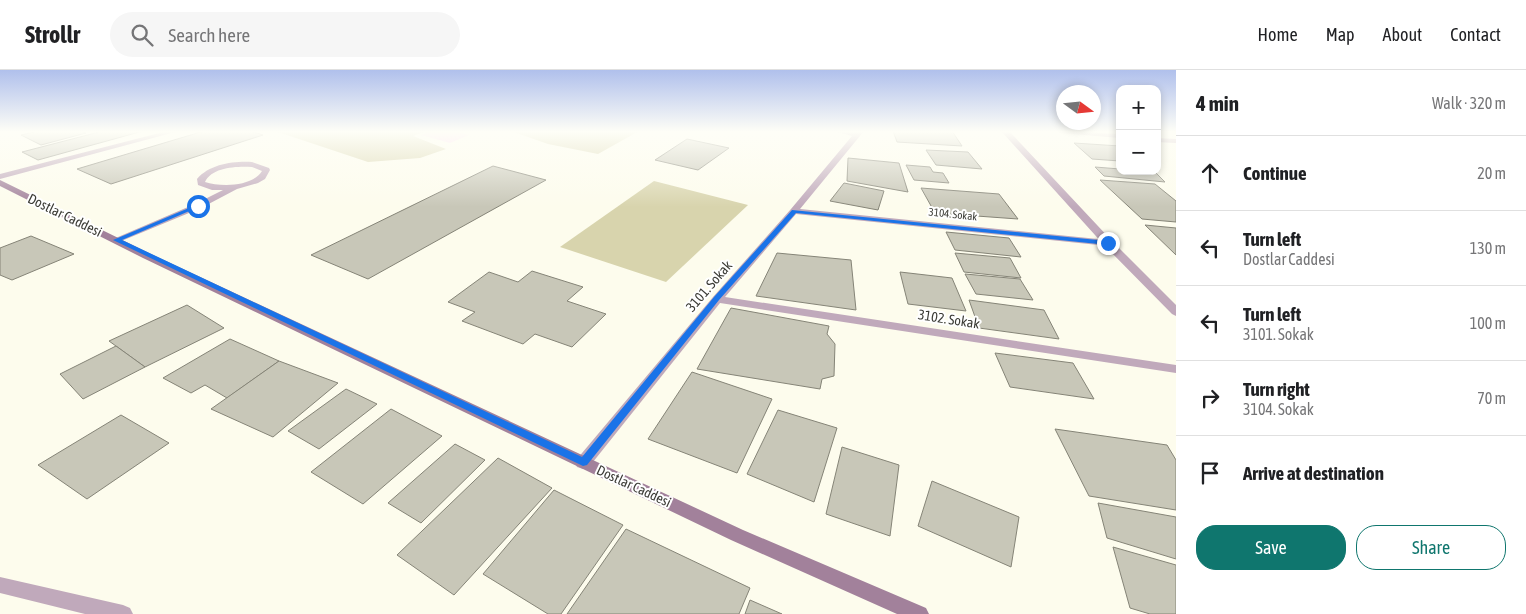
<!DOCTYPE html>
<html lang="en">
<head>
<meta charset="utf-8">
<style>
	:root { --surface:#fff; --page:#f6f6f6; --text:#202124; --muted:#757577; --line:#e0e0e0; --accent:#0f766e }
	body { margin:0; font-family:"Asap Condensed",sans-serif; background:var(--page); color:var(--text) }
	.controls { position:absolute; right:15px; top:15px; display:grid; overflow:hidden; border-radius:10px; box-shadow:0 2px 8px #0003 }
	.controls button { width:45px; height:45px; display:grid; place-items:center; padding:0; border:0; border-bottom:1px solid var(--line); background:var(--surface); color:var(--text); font:25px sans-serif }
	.compass { position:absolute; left:1056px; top:15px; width:45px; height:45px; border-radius:50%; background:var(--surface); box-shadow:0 2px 8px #0003; rotate:105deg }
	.stop { position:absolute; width:15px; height:15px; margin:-11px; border:4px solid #1a73e8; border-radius:50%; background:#fff }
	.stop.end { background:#1a73e8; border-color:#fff; box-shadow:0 1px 5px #0008 }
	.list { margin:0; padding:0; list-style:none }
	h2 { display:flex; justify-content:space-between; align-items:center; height:65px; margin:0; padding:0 20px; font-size:21px }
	h2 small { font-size:16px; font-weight:400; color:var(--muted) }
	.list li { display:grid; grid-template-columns:32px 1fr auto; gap:15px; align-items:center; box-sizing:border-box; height:75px; padding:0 20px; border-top:1px solid var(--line) }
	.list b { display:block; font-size:19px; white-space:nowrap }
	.list p { margin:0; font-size:16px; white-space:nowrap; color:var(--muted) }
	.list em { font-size:16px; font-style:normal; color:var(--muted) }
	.actions { display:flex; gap:10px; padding:15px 20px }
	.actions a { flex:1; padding:11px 0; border:1px solid var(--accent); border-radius:20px; text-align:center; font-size:18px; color:var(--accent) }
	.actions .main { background:var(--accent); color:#fff }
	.icon { flex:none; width:28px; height:28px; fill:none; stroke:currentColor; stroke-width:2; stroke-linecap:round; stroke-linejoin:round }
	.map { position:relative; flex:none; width:1176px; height:544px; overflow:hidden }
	header { display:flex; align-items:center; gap:30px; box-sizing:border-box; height:70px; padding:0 25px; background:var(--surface); border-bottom:1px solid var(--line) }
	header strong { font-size:24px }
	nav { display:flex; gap:28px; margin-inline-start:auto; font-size:18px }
	.search { width:350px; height:45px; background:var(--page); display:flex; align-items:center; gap:12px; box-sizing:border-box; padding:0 18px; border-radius:28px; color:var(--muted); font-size:19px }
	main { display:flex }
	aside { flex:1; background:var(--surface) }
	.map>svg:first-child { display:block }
</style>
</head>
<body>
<header>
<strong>Strollr</strong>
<div class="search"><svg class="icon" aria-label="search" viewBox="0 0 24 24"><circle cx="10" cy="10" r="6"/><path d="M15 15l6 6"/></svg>Search here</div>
<nav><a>Home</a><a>Map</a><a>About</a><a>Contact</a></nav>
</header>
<main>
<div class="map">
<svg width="1176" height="544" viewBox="0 0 1176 544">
	<rect width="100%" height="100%" fill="#fdfced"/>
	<g fill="#d8d4ad">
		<path d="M275,61H426L413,66L446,79L420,88L368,92Z"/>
		<path d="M511,61H639L598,84L548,74Z"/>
		<path d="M654,111L748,135L666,212L560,177Z"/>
	</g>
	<path fill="#fdd2f3" d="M431,61H453L469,65L450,73L421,65Z"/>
	<g fill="#c8c7b8" stroke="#858477">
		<path d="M38,61H80L86,63L41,75L21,65Z"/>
		<path d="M103,61H143L38,90L22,82Z"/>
		<path d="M204,61H251L263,65L111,114L77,99Z"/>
		<path d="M893,61H952L962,76L897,72Z"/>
		<path d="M687,69L729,78L698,100L655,90Z"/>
		<path d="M1074,73L1120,76V91L1092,89Z"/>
		<path d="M926,80L968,82L982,99L936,95Z"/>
		<path d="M848,88L899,93L908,122L847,111Z"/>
		<path d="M906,95L930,97L933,102L943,103L949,113L914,110Z"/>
		<path d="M493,96L546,110L368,209L311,185Z"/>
		<path d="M1095,97L1120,99V101L1155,102L1165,112L1104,106Z"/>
		<path d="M1100,110L1155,114L1176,131V152L1142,149Z"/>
		<path d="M844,113L884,121L878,140L830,131Z"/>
		<path d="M921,118L999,124L1018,149L935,143Z"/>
		<path d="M1145,155L1176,158V185Z"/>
		<path d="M946,162L1009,168L1021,187L955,180Z"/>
		<path d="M31,166L74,184L12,210L0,205V178Z"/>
		<path d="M777,183L851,190L856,240L756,226Z"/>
		<path d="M955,183L1010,188L1021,208L964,202Z"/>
		<path d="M532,201L583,217L567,231L606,244L572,277L535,264L523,274L462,251L475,242L448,232L489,202L518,212Z"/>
		<path d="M900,202L952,208L966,241L908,234Z"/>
		<path d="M965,204L1020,209L1033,230L976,224Z"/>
		<path d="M969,230L1044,240L1059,269L979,258Z"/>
		<path d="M187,235L224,258L145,297L109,271Z"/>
		<path d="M731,238L829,256L827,264L835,274L834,306L822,309L820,319L697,299Z"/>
		<path d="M230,269L279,291L227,328L205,315L191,323L163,308Z"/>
		<path d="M116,276L145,297L83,329L60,304Z"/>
		<path d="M995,283L1073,293L1094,329L1010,317Z"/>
		<path d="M279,291L338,313L273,367L211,339Z"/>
		<path d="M692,302L772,329L737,403L648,369Z"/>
		<path d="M346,319L377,334L319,379L288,361Z"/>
		<path d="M391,339L442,366L363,434L311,402Z"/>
		<path d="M778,340L837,358L814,432L747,404Z"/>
		<path d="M121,345L169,373L87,429L38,395Z"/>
		<path d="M1055,359L1167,375L1176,390V440L1089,426Z"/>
		<path d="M455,374L485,390L421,453L388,433Z"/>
		<path d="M842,377L899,395L890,466L826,444Z"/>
		<path d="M498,388L552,418L454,525L397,485Z"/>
		<path d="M932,411L1019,447L1011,497L918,456Z"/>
		<path d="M554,420L623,455L561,544H548L483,504Z"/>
		<path d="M1098,433L1176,447V489L1107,468Z"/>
		<path d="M626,459L750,518L739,544H567Z"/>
		<path d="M1113,477L1176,495V544H1150L1130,538Z"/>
		<path d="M750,530L782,544H745Z"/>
	</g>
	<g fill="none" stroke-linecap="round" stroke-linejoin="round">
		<path fill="#c0a9bb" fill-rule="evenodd" d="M252,92L269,98L270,100L265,109L258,113L237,119L201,138L119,172L116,173L111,170L195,134L223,120H212L198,115L197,109C210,94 233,91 252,92ZM252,97L262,101C252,117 221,117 205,112C212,97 237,96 252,97Z"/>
		<g fill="#c0a9bb" fill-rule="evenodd">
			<path d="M167,61H179L0,109V104Z"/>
			<path d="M834,61H864L800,139L1108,170L1113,173L1108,176L796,144L725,227L1176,295V303L720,233L589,397L583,399L577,397L575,393L577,389L713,227L791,139L852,66Z"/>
			<path d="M1057,61L1120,64V68L1061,63Z"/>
			<path d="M1157,68L1176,69V73L1157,72Z"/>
			<path d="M0,507L123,535L130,538L133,544H85L0,523Z"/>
		</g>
		<path fill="#c0a9bb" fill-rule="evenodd" d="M1001,61H1009L1112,171L1176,235V246L1172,244L1104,175Z"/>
		<path fill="#a2819b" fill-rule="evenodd" d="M0,110L151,184L743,460L926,538L929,544H897L731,470L143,188L0,116Z"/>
	</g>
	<linearGradient id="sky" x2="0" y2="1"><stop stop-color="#b0c0ec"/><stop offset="0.45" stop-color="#fefef7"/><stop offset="1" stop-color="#fefef7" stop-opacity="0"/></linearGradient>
	<rect width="1176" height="137" fill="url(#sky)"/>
	<path fill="#1a73e8" d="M196,135L201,136L122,170L582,387L714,227L792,140L1108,171L1112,173L1108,175L796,143L719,230L587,395L583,396L113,170Z"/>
	<g text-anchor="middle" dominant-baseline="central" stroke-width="4" stroke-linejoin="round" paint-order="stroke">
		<g font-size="11" fill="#3b3b35" stroke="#fff">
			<text transform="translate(953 144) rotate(6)">3104. Sokak</text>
		</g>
		<g font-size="14" fill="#3b3b35" stroke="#fff">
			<text transform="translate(65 145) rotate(26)">Dostlar Caddesi</text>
			<text transform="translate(709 216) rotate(-49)">3101. Sokak</text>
			<text transform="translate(949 249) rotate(9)">3102. Sokak</text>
			<text transform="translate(634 416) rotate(25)">Dostlar Caddesi</text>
		</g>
	</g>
</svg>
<div class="controls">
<button>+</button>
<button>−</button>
</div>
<svg class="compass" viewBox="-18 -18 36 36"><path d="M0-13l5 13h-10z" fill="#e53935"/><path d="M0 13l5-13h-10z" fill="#757577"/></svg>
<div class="stop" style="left:198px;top:136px"></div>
<div class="stop end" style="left:1108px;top:173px"></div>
</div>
<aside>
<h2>4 min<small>Walk · 320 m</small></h2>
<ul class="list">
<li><svg class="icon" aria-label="ahead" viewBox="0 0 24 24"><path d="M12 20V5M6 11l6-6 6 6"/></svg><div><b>Continue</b></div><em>20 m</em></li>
<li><svg class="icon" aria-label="left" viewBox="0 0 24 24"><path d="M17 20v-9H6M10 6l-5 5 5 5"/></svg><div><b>Turn left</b><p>Dostlar Caddesi</p></div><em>130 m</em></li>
<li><svg class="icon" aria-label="left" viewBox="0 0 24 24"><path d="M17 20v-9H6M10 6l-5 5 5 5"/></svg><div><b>Turn left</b><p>3101. Sokak</p></div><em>100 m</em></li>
<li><svg class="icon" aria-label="right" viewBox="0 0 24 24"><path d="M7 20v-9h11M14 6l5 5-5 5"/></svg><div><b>Turn right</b><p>3104. Sokak</p></div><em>70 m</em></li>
<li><svg class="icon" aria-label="arrive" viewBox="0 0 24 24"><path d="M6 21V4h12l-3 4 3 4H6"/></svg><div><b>Arrive at destination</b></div></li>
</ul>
<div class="actions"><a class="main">Save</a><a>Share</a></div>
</aside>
</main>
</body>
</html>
